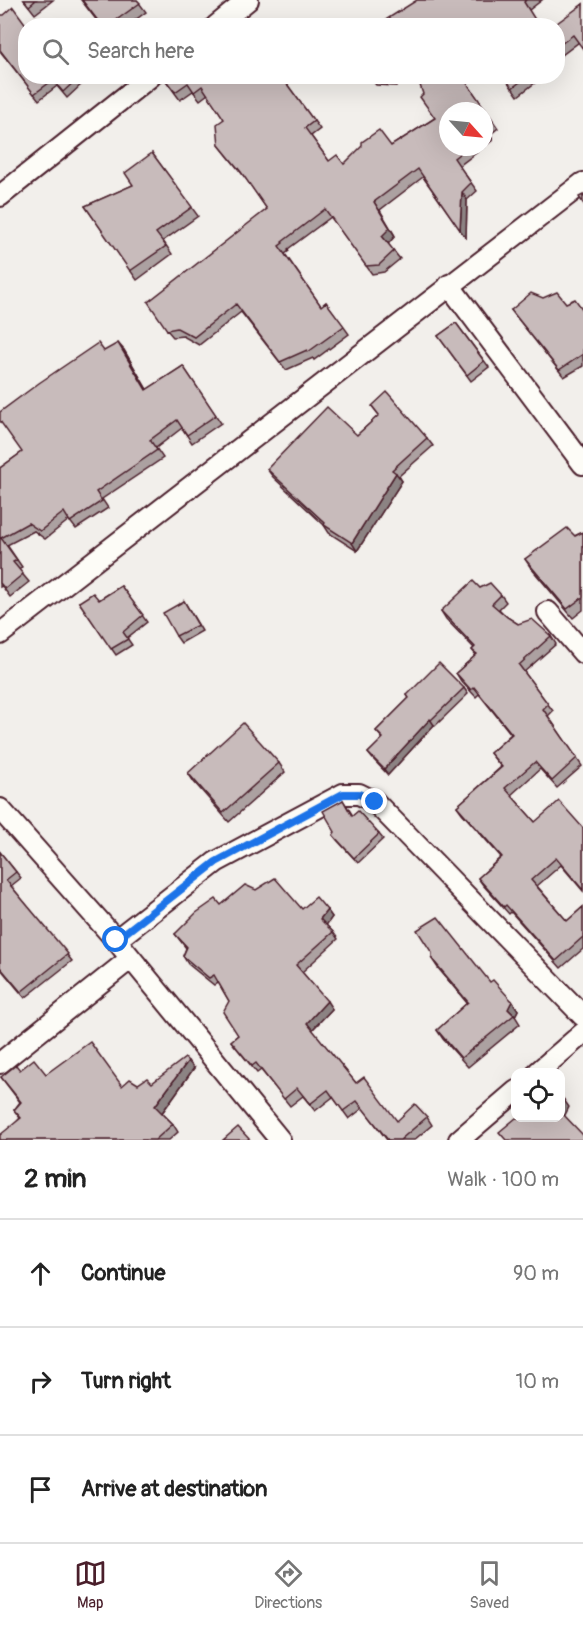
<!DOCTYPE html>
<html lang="en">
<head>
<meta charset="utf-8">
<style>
	:root { --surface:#fff; --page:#f2f2f2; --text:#222; --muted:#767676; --line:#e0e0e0; --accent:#4a1f2b }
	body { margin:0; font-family:Pangolin,sans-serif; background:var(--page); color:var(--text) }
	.controls { position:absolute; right:18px; bottom:18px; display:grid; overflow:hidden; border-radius:12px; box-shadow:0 6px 24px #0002 }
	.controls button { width:54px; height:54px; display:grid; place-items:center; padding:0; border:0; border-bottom:2px solid var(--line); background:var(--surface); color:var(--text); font:30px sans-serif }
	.compass { position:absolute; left:439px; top:102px; width:54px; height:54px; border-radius:50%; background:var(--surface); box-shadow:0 6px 24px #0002; rotate:117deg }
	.stop { position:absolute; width:18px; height:18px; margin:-14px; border:4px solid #1a73e8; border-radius:50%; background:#fff }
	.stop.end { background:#1a73e8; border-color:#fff; box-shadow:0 2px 6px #0008 }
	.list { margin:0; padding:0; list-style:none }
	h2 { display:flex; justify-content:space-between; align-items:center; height:78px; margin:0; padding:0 24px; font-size:26px }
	h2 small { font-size:20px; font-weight:400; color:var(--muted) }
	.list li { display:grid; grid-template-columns:39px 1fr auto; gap:18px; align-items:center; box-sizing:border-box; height:108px; padding:0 24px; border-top:2px solid var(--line) }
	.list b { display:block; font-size:22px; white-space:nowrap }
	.list em { font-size:20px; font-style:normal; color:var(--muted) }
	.icon { flex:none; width:33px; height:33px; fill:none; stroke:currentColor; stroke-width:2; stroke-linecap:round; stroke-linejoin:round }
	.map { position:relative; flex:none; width:583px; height:1140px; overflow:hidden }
	.search { position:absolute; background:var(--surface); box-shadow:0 6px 24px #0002; left:18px; right:18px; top:18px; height:66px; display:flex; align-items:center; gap:15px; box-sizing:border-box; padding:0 21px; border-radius:24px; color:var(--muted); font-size:22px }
	.sheet { height:402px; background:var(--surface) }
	nav { display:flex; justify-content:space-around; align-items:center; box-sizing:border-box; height:84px; border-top:2px solid var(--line); background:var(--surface); font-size:16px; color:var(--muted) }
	nav a { display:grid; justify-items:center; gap:3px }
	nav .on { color:var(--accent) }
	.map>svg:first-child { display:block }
</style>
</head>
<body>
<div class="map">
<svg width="583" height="1140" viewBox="0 0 583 1140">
	<rect width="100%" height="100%" fill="#f2efeb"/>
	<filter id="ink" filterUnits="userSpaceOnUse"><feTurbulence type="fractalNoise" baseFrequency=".0167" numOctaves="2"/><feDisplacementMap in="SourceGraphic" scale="12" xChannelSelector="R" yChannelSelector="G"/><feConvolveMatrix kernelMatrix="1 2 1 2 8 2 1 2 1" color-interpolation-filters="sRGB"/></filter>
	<g filter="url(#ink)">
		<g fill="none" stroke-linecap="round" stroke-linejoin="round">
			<g stroke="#4a1f2b" stroke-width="24">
				<g id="street">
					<path d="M216,26L248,0"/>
					<path d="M0,196L151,76"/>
					<path d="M449,285L583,464"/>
					<path d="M548,612L583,653"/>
					<path d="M0,634L583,183"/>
					<path d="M0,809L116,940L280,1140"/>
					<path d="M116,940L216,862L343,794H359L375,802L583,1016"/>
					<path d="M0,1063L130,959"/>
					<path d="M538,1072L583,1033"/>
					<path d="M459,1140L516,1091"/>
				</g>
			</g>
			<use href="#street" stroke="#fdfcf7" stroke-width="20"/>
		</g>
		<g fill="#aca1a1" stroke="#4a1f2b" stroke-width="1.5">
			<path d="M24,0H53L35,14Z"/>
			<path d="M81,0H137L146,12L127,26H101Z"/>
			<path d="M417,0H542L529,10Z"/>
			<path d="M583,4L579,42L558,58V26Z"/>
			<path d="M0,51L26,76L78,78L82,84L67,98L57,86L39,100Z"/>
			<path d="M281,76L320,129L311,136L329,161L344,164L391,146L435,118L462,76L498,128L491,134L493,140L484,147V111L448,147H484L459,166L477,191L467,200L466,238L423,177L380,210L395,236L388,244L400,259L384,272L372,274L331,217L288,249L289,251L285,254L321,306L326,302L349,334L314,360L313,358L286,370L241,312L199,345L183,336L173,337L167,330L267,209L247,180L219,145L224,119L208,94L200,100L193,91L180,100L164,78L218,79Z"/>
			<path d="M369,76H414L396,86L376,85Z"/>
			<path d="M504,76H533L536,82L518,96Z"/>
			<path d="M152,153L198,216L163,241L172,254L137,280L85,206L133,185Z"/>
			<path d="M566,303L583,310V366L564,377L511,310Z"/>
			<path d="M456,323L489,367L471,381L438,336Z"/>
			<path d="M124,350L147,390L183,366L221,423L192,443L182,428L156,448L163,458L102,499L108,508L76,529L69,520L45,539L34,531L7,545L22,567L19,570L29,582L10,597L2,586L0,587V468L22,452L104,351Z"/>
			<path d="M372,406L427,438L433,446L399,476L402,481L357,551L329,533L324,525L273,477L267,469L357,435L379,415Z"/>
			<path d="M583,532V610L573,618L531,568L525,559Z"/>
			<path d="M121,586L147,622L127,638L132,645L116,655L79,602L99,600Z"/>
			<path d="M480,588L501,595L506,602L499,609L507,617L518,624L551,636L556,644L524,672L553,711L548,716L582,766L557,788L540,769L511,795L535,822L583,828V891L561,865L537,886L567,921L583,907V949L561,968L511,912L509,914L483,885L478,878L501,857L462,813L457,806L501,767L490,753L511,734L479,694L476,697L461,681L456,673L476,655L472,650L474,648L446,619L441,611Z"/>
			<path d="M184,601L202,631L181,643L176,636Z"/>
			<path d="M464,688L468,694L435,726L434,725L388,775L372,758L368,753L383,739L376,731L409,698L407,695Z"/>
			<path d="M279,763L285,772L229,822L194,782L188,773Z"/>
			<path d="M343,800L353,816L379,834L383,839L358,863L337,840L333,835L335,832Z"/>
			<path d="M0,852L21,878L11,886L72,961L25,998L0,968Z"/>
			<path d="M256,890L302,909L327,910L332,917L326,925L333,932L338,939L302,972L332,1009L312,1030L356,1083L397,1121L427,1117L432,1125L414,1140H387L363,1108L349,1119L333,1097L315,1111L303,1096L290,1106L261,1070L257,1073L231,1041L238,1035L229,1001L218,982L214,985L188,964L183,956L186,948L175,934L221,905Z"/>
			<path d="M432,959L490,982L512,1001L518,1010L515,1016L520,1024L468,1067L443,1039L437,1030L467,1003L438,968Z"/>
			<path d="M194,1068L162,1113L173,1124L178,1132L169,1140H0L20,1118L14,1110L20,1102L1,1077L20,1070L122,1086L152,1083Z"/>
		</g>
		<g fill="#8c8383" stroke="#4a1f2b" stroke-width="1.5">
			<path d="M485,126L491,134L493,140L487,132Z"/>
			<path d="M462,192L467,200L466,238L460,230Z"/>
			<path d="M374,202L395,236L388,244L382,236Z"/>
			<path d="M118,343L124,350L152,398L146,390Z"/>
			<path d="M396,473L402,481L357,551L352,543Z"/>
			<path d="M430,719L434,725L388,775L384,769Z"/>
			<path d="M327,910L332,917L325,927L320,919Z"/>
			<path d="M327,1001L332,1009L312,1030L307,1023Z"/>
			<path d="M512,1001L518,1010L515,1016L508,1009Z"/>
			<path d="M188,1061L194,1068L161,1114L155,1106Z"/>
			<path d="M564,1100L569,1107L564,1117L561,1112V1109Z"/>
		</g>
		<g fill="#c8bbbb" stroke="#4a1f2b" stroke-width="1.5">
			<path d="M24,0H36L29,6Z"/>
			<path d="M82,0H137L140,3L108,26H102Z"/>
			<path d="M417,0H526L524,2L539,26H376Z"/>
			<path d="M583,4V49L573,35L558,46V26H553Z"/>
			<path d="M13,7L27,26H26V76H76L78,78L63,92L53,80L34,94L0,50V15H4Z"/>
			<path d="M167,76H216L218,79L222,76H281L314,121L305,128L329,161L337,155L344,164L362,146V142L379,130L391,146L435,118L420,97L423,94L417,76H462L493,120L485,126L487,132L484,135V111H448V147H468L454,158L471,183L462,192L460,230L418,169L374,202L390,228L382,236L394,251L379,265L366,266L325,209L282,242L283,243L279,246L321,306L326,302L344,326L308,352L307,350L280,362L236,304L194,337L177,328L167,330L148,302L267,209L241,172L219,145L217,124L224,119L202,86L194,92L188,83L175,92L164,78Z"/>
			<path d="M369,76H393L390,78H370Z"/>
			<path d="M504,76H528L512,88Z"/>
			<path d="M152,153L192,207L156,233L166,246L130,271L85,206L133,185L125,173Z"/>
			<path d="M583,195V203L579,197Z"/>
			<path d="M557,292L566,303L575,299L583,310V354L559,370L511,310L531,293L543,298Z"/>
			<path d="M456,323L484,361L467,375L438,336Z"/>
			<path d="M98,343L104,351L118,343L146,390L183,366L216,415L187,435L177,420L150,440L157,450L96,492L102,501L70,522L64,512L40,531L28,523L1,538L17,560L13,562L23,574L5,589L0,583V468L22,452L0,421V412L39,383Z"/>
			<path d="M387,392L427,438L392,470L396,473L352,543L324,525L325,523L267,469L327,407L357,435L379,415L372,406Z"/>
			<path d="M567,528L575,536L583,532V597L567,609L525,559Z"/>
			<path d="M473,581L480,588L490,583L501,595L492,604L507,617L518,624L532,619L551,636L519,665L548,704L543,709L577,758L552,781L535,762L505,788L535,822L559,801L583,828V890L556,858L531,880L567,921L583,907V937L556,961L506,905L504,907L478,878L502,857L457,806L502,767L490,753L512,734L474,687L471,690L456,673L477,654L472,650L475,647L441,611Z"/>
			<path d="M121,586L143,615L123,632L128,639L111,649L79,602L93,593L99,600Z"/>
			<path d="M184,601L198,625L176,636L163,613Z"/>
			<path d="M439,663L464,688L431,720L430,719L384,769L368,753L383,738L376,731L409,698L407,695Z"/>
			<path d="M243,723L279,763L223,813L188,773Z"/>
			<path d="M343,800L352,816L358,811L379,834L354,858L333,835L335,832L323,811Z"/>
			<path d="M0,852L16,872L6,880L68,954L21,992L0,967Z"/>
			<path d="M275,878L302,909L316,897L327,910L320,919L333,932L296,965L327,1001L307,1023L356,1083L364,1077L397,1121L415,1104L427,1117L400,1140H388L357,1101L343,1111L328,1090L310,1104L297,1088L284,1099L256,1063L252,1066L231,1041L238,1035L223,1012L229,1001L214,975L209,978L183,956L187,947L175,934L196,913L216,899L221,905L245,885L256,890Z"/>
			<path d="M438,917L490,982L493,980L512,1001L508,1009L514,1015L461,1058L437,1030L468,1002L432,959V953L417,930Z"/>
			<path d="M90,1042L122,1086L130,1079L138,1084L147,1078L152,1083L185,1058L188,1061L155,1106L173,1124L155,1140H0V1135L21,1118L14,1110L21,1102L1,1077L16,1065L20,1070L34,1059L46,1074Z"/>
			<path d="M561,1096L564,1100L561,1109Z"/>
			<path d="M561,1112L583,1135V1140H506L499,1132L516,1118H561Z"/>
			<path d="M238,1127L250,1140H223Z"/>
		</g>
	</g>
	<g fill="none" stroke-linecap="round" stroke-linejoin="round" filter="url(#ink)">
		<path stroke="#1a73e8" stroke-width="8" d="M116,940L216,862L343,794H359L375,802"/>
	</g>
</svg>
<div class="controls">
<button><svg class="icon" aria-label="locate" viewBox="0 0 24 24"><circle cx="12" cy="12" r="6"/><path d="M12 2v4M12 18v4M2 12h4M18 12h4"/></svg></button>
</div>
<svg class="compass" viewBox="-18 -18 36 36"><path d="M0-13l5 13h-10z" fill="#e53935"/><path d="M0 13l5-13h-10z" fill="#767676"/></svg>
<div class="stop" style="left:116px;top:940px"></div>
<div class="stop end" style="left:375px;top:802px"></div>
<div class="search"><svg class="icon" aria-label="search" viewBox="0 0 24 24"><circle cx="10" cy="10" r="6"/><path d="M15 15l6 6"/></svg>Search here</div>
</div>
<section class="sheet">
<h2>2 min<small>Walk · 100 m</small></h2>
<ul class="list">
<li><svg class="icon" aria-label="ahead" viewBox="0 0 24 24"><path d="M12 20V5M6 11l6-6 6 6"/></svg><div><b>Continue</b></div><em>90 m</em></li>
<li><svg class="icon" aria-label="right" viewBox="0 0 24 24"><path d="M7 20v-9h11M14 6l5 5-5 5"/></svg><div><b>Turn right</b></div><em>10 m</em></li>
<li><svg class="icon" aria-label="arrive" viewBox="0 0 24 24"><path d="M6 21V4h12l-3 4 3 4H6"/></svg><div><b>Arrive at destination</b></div></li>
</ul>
</section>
<nav>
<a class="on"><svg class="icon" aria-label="map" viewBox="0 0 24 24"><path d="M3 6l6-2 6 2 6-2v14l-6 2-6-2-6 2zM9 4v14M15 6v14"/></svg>Map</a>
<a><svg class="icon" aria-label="directions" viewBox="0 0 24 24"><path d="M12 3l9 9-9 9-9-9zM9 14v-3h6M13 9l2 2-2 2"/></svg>Directions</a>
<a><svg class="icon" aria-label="saved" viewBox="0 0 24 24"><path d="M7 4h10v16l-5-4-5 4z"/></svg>Saved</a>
</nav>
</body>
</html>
